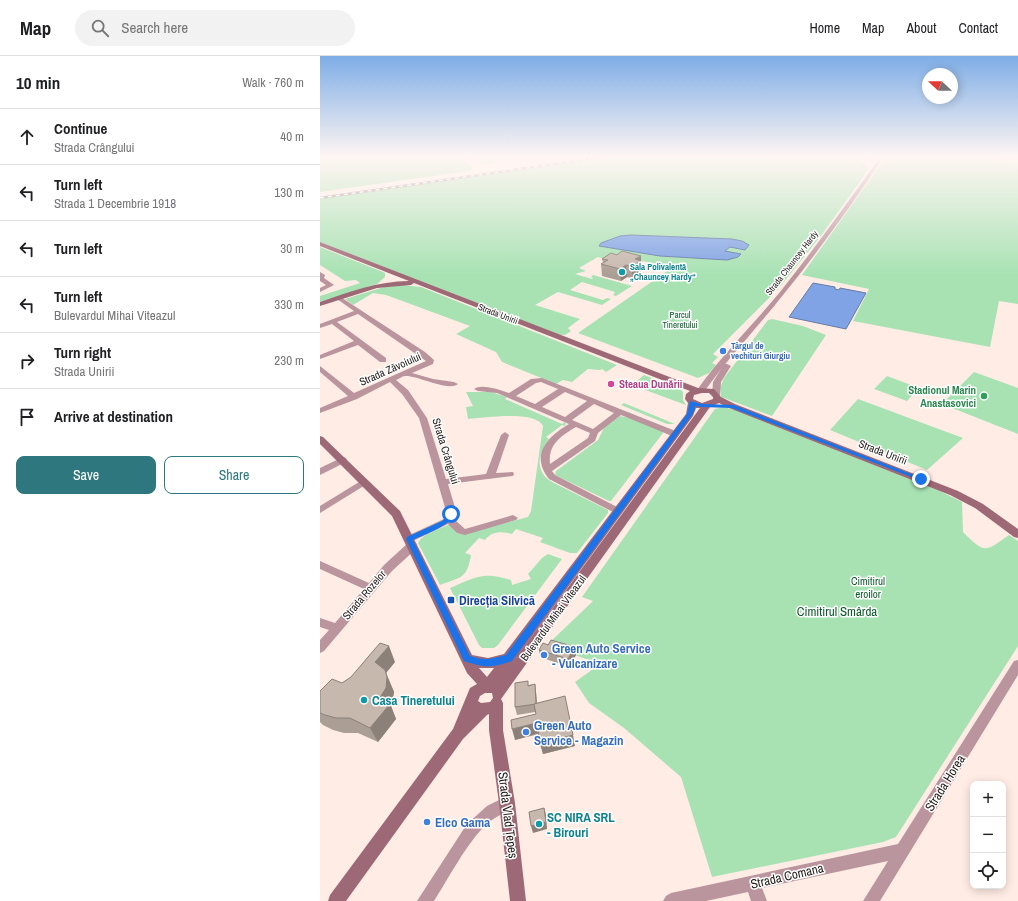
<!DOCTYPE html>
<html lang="en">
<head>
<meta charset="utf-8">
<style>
	:root { --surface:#fff; --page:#f2f2f2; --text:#202124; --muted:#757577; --line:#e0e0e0; --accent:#2e777e }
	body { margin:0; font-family:"Archivo Narrow",sans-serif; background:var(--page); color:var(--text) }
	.controls { position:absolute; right:12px; bottom:12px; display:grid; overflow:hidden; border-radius:8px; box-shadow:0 2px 10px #0003 }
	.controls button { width:36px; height:36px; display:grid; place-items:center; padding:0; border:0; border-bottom:1px solid var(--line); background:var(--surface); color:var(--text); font:20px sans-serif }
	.compass { position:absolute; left:602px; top:12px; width:36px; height:36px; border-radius:50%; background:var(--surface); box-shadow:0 2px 10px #0003; rotate:292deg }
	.stop { position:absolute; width:12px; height:12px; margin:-9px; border:3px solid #1a73e8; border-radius:50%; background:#fff }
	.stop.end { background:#1a73e8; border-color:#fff; box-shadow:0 1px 4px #0008 }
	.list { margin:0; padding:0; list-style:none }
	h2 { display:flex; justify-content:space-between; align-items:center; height:52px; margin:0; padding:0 16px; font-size:17px }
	h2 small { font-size:13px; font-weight:400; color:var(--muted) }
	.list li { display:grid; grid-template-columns:26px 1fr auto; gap:12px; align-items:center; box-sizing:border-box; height:56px; padding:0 16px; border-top:1px solid var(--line) }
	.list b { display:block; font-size:15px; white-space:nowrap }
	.list p { margin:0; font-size:13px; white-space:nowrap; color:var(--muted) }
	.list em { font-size:13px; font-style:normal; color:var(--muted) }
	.actions { display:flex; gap:8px; padding:12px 16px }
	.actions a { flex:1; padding:9px 0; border:1px solid var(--accent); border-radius:8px; text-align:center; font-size:14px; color:var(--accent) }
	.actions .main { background:var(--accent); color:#fff }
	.icon { flex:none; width:22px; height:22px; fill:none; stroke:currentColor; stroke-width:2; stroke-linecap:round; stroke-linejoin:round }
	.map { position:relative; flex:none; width:698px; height:845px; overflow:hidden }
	header { display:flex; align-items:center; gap:24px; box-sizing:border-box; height:56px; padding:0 20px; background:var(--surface); border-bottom:1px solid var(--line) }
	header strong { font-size:19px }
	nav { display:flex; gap:22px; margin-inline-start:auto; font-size:14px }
	.search { width:280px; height:36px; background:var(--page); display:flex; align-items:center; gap:10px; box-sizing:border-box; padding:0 14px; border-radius:22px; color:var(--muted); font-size:15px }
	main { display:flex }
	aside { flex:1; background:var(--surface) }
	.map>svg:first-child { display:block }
</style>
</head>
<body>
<header>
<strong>Map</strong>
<div class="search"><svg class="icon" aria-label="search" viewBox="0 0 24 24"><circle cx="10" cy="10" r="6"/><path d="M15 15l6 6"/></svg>Search here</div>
<nav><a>Home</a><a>Map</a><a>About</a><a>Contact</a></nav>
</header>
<main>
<aside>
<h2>10 min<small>Walk · 760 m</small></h2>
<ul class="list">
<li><svg class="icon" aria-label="ahead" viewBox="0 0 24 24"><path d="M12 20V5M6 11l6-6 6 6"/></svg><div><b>Continue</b><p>Strada Crângului</p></div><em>40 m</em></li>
<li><svg class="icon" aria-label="left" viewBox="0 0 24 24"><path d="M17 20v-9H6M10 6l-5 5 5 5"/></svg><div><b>Turn left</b><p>Strada 1 Decembrie 1918</p></div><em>130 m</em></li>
<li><svg class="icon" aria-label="left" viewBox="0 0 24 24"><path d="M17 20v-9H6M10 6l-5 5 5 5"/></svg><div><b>Turn left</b></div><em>30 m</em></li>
<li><svg class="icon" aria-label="left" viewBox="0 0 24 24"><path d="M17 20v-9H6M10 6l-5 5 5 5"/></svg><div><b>Turn left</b><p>Bulevardul Mihai Viteazul</p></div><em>330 m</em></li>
<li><svg class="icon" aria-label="right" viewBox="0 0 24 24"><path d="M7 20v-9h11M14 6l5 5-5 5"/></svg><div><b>Turn right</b><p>Strada Unirii</p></div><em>230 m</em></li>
<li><svg class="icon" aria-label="arrive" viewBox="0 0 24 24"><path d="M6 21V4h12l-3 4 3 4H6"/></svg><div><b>Arrive at destination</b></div></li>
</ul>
<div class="actions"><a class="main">Save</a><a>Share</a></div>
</aside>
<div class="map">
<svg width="698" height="845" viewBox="0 0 698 845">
	<rect width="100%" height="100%" fill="#ffece4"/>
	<g fill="#a8e2b3">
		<path d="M0,101H142L153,112L149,115L0,136Z"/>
		<path d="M155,101H207L181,104L167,109L163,108Z"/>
		<path d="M290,101H518C531,102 542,101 549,113L500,181L458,233L393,298L398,301L392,307L396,309L389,317L378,322L258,277L353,211L301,201L284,203L278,201L259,212L266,215L255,218L272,223L273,222L271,221L273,219L312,230L296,240L293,239L295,236L262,226L250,234L283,244L287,242L291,243L282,249L238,236L215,249L260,263L248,272L251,275L245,279H240L0,186V143Z"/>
		<path d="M566,101H663L698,107V248L679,245L670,291L533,265L549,233L482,219Z"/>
		<path d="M0,191L63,216L65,217V221L57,228L0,246V240L40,227L36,224L25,225L0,209Z"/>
		<path d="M82,229L101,231L297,309L286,316L282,313L280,314L268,313L252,326L243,324L236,328L182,306L176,296L136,278L150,270L66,239L53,237L33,249L25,243L64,231Z"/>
		<path d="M452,263L483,270L506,279L452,360L404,342L401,341L400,332L404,322L448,264Z"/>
		<path d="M654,316L698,332V378L622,348Z"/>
		<path d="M324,319L360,333L363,336V344L366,349L312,329Z"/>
		<path d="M567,320L599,332L587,345L554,333Z"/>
		<path d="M146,336H171L187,341L185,343L242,368L245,366L246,367L245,370L242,369L226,381L229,383C218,399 214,415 232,426L288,454V457L257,497H250L220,486L223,482L196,473L192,478C181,475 172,475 165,484L159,482L145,497L151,499C147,523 141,521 120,529L98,487C103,477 121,473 130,468L137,477L144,478L208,461L211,455L223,370C215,354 164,362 148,363L146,351L153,350Z"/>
		<path d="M538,343L643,382L607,414L510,374Z"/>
		<path d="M304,347L355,368H347L301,349Z"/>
		<path d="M403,351L415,354L620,435L642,446L643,476C665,498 665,496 689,479L698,485V590L576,781L563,786L392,821L361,721L304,672L269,647L255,626L280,608L227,589L273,545L262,541L392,357L395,353Z"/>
		<path d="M300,360L314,363L342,375L343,377L291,445H289L235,419L236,415L278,384L284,372Z"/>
		<path d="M228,498L242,503L178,589L174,592H162L159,589L130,532C156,521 162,515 191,524L192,529L211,523L208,518L222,502Z"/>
	</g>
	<g fill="#7fa3e4" stroke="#647ba8">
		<path d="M311,179L412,183L422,185L429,189L425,194L410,191L405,195L421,198L418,201L407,204L340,200L279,190L281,187L300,180Z"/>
		<path d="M493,227L515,231V233L519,234L520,232L546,237L526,273L469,261Z"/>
	</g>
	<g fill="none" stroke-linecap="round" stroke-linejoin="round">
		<g fill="#ba959e" fill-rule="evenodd">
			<path d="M560,101H564C532,148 499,195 463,239C437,272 408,302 384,336H378L377,334C402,299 433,269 460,236C495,192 528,146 560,101Z"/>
			<path d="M0,216L5,219L4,222L14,229L0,236V232L6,229L0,225Z"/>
			<path d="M19,240L105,296L114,304L113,308L92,317L113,323L134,326L138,328C128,336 97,319 85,320C82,320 79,323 76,324L88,334L107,362L126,423L166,418L181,379L185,376L189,379L176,417L193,416L194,418L193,420L128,428L136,455L134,463L145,473L193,459L198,462L196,464L145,479L137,477L128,468L93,485H85L84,483L85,481L124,463L126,459V455L99,362L82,338L70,326L37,343L0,357V352L28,340L0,316V310L34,337L106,305L38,258L17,266L66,302V306H60L38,289L0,303V299L34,285L12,268L0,272V268L34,255L17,243L16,242Z"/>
			<path d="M404,308H407L411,310L401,326L400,339L399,341H393L392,339L393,326Z"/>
			<path d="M222,322L358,376L359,378L358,380H352L301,359L278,377L275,385L232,415L235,419L301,453L303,455L301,457H295L229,423C210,399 227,381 249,368L177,337L158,335L154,333C161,327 181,334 189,337L211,323ZM221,326L238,333L215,348L196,340L216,327ZM245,336L267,345L245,361L222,351ZM274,348L294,357L273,373L252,364ZM256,371L270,377L268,382L230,408C228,388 241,380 256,371Z"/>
			<path d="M23,401L26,402L27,404L26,406L0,419V412Z"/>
			<path d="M44,423L47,424L49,426L47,428L0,457V450Z"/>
			<path d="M92,486L96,487L97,490L96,493L72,515L4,595L0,597V584L9,574L0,571V562L15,567L44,533L0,513V505L49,527L64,509L88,487Z"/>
			<path d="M698,604V619L560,845H543L568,805L442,832L447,845H431L428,836L386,845H343L346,840L351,837L578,788L694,605Z"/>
			<path d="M187,740L192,742L194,747C190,756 175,760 167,768C147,786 129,822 114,845H97L147,768L167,750Z"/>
		</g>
		<path fill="#9e6976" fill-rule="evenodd" d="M0,186L378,332L394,333L401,341L415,348L638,435L663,448L698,473V482L694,481L655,452L630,439L409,352L399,347L390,351L181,643L183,647V674L195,747L206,845H190L179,747L169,674V658L167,659L143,683L26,845H8L10,839L133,673L150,632L157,628L147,617L72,460L0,388V380L3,381L80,455L152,599L168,602L184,598L366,358L368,347L365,343L366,338L370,335L94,227L91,229L57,232L0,250V246C29,236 58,225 89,225L0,190ZM382,337H389L393,341V343L382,347L373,343L374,339ZM376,352H380L177,628L373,360ZM159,612H174L167,621ZM165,637H172L173,642L170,646L161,647L158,645L160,640Z"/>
		<g stroke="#978a85" stroke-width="2.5">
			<path id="rail" d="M0,142L283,101"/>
		</g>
		<use href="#rail" stroke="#fff" stroke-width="1.5" stroke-dasharray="4" stroke-linecap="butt"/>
	</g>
	<g fill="#ab9e95">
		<path d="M297,199L321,200V217L312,223L307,221L301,225L282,220L281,208L283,207L282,203Z"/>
		<path d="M219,594L256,599L249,611L220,601Z"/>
		<path d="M75,606L66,617L74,636L72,647L71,650L76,663L58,686L38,677H24L13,674L3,669L0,666V635L22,627L31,621Z"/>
		<path d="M208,625V629L215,628L216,636L217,647L255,690L223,698L219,678L195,684L216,658L215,656L197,659L195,651Z"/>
	</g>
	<g fill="#8b8179">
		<path d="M321,200V217L312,223V210L315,203Z"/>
		<path d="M306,209L307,221L301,225L300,213Z"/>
		<path d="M69,590L75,606L66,617L74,636L72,647L71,650L76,663L58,686L50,672L59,643L55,606Z"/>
		<path d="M255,591L256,599L249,611L248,603Z"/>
		<path d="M215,628L216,636L217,655L216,648Z"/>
		<path d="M217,667L219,677L195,684L192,673Z"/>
		<path d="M253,679L255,690L223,698L220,688Z"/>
		<path d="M224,752L226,759L227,773L213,777L211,770Z"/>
	</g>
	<g fill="#c7b8ad" stroke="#8b8179">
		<path d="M302,195L321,200L315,203L321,205L312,210L306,209L300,213L281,208L288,204L282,203L291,197L297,199Z"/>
		<path d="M231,584L255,591L248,603L219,594L223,587L228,589Z"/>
		<path d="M60,587L69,590L55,606L65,614L67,621L66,632L59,643L70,648L50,672L30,662H16L5,659L0,657V635L12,623L22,627L31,621Z"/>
		<path d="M208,625V630L215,628L216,648L195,651V627Z"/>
		<path d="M245,640L253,679L220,688L217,667L192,673L191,664L216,658L214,648Z"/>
		<path d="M224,752L226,766L211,770L209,756Z"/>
	</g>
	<linearGradient id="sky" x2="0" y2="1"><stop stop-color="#7eade6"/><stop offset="0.46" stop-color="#fff6f3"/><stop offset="1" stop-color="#fff6f3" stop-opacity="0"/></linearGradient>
	<rect width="698" height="219" fill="url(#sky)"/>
	<path fill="#1a73e8" d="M370,345L382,348L414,349L604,423L599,424L412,352L381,351L375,350V353L372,359L192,605C171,612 165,612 144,605L86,483L87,481L122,465L126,461L129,456H134C136,468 103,479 93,484L150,600C164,605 172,603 186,599L367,358Z"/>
	<g fill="#0f9aa8" stroke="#fff" stroke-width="1.5">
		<circle cx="302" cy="216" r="4"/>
		<circle cx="44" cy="644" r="4"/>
		<circle cx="219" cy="768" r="4"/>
	</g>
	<g fill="#3f7fe0" stroke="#fff" stroke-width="1.5">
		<circle cx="403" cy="295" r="4"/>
		<circle cx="224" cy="599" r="4"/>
		<circle cx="206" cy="676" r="4"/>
		<circle cx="107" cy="766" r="4"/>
	</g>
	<circle fill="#d1479c" stroke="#fff" stroke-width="1.5" cx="291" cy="328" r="4"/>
	<circle fill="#2e9e5b" stroke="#fff" stroke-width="1.5" cx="664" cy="340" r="4"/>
	<rect fill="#1a4fb4" stroke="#fff" stroke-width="1.5" x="127" y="540" width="8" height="8" rx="2"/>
	<g text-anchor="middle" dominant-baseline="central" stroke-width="3" stroke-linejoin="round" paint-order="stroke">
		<g font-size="9" fill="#241e1b" stroke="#fff">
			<text transform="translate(472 207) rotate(-52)">Strada Chauncey Hardy</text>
			<text transform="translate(178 258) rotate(21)">Strada Unirii</text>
		</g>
		<g font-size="9" font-weight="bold" fill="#0d838f" stroke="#fff" text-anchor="start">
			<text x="310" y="211">Sala Polivalentă<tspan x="310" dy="10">„Chauncey Hardy“</tspan></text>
		</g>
		<g font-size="9" fill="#0a5827" stroke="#fff">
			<text x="360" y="259">Parcul<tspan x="360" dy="10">Tineretului</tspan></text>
		</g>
		<g font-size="9" font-weight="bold" fill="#366cbe" stroke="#fff" text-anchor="start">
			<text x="411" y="290">Târgul de<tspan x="411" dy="10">vechituri Giurgiu</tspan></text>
		</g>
		<g font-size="11" fill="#241e1b" stroke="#fff">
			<text transform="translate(70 313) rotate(-24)">Strada Zăvoiului</text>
			<text transform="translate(126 395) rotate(73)">Strada Crângului</text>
			<text transform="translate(563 396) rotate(21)">Strada Unirii</text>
			<text transform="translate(44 539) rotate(-50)">Strada Rozelor</text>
			<text transform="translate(233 562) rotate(-54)">Bulevardul Mihai Viteazul</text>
		</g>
		<g font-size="11" font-weight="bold" fill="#b23c85" stroke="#fff" text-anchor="start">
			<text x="299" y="328">Steaua Dunării</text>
		</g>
		<g font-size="11" font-weight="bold" fill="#27864d" stroke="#fff" text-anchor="end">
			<text x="656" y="334">Stadionul Marin<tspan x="656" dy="13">Anastasovici</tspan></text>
		</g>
		<g font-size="11" fill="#0a5827" stroke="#fff">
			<text x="548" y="525">Cimitirul<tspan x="548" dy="13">eroilor</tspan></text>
		</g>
		<g font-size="13" font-weight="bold" fill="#164399" stroke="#fff" text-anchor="start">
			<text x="139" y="544">Direcția Silvică</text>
		</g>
		<g font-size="13" fill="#0a5827" stroke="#fff">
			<text x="517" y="555">Cimitirul Smârda</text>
		</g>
		<g font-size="13" font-weight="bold" fill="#366cbe" stroke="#fff" text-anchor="start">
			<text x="232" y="592">Green Auto Service<tspan x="232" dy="15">- Vulcanizare</tspan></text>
			<text x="214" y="669">Green Auto<tspan x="214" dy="15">Service - Magazin</tspan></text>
			<text x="115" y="766">Elco Gama</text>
		</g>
		<g font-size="13" font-weight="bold" fill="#0d838f" stroke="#fff" text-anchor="start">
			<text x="52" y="644">Casa Tineretului</text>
			<text x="227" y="761">SC NIRA SRL<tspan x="227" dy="15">- Birouri</tspan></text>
		</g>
		<g font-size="13" fill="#241e1b" stroke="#fff">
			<text transform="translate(625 727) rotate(-58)">Strada Horea</text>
			<text transform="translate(188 759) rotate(83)">Strada Vlad Țepeș</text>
			<text transform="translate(467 820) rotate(-13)">Strada Comana</text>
		</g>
	</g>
</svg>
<div class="controls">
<button>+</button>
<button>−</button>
<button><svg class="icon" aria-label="locate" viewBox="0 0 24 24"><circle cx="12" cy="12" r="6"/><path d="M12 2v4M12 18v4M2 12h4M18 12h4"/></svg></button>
</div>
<svg class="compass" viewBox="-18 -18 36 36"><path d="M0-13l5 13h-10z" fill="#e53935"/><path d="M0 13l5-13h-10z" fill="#757577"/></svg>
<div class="stop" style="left:131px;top:458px"></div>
<div class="stop end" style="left:601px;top:423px"></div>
</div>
</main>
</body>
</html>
